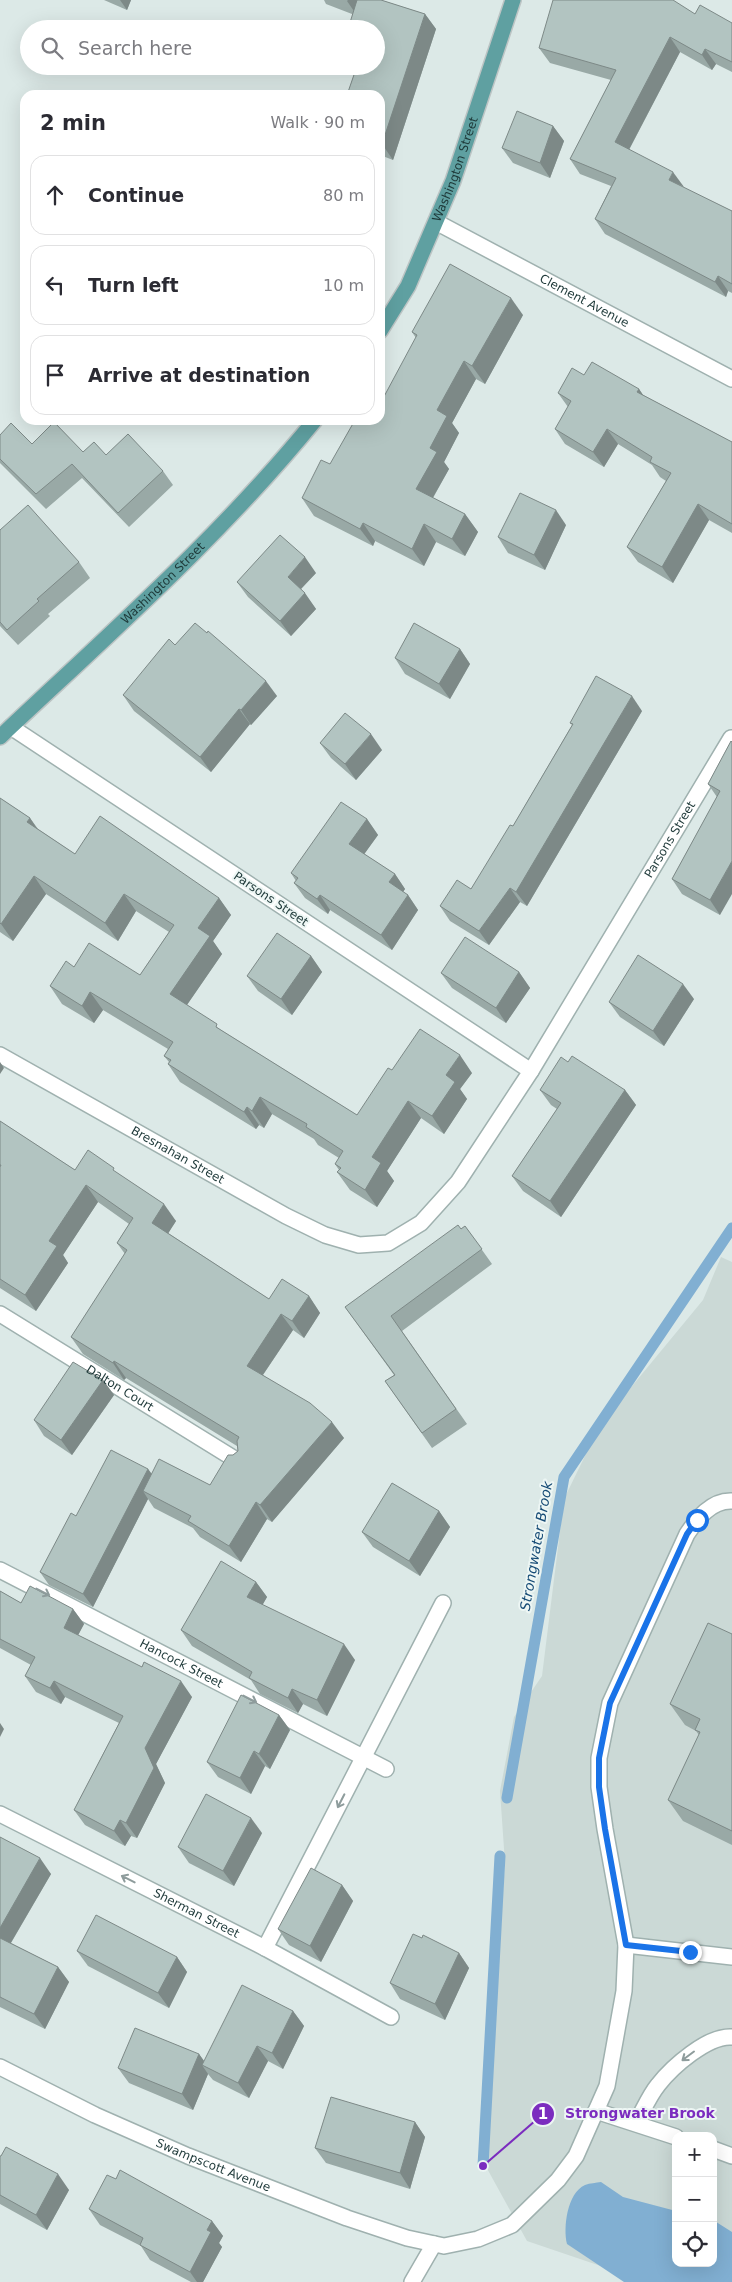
<!DOCTYPE html>
<html lang="en">
<head>
<meta charset="utf-8">
<style>
	:root { --surface:#fff; --page:#f7f7f7; --text:#2b2b33; --muted:#7c7c81; --line:#e1e1e2 }
	body { margin:0; font-family:"DejaVu Sans",sans-serif; background:var(--page); color:var(--text) }
	.controls { position:absolute; right:15px; bottom:15px; display:grid; overflow:hidden; border-radius:10px; box-shadow:0 5px 20px #0002 }
	.controls button { width:45px; height:45px; display:grid; place-items:center; padding:0; border:0; border-bottom:1px solid var(--line); background:var(--surface); color:var(--text); font:25px sans-serif }
	.stop { position:absolute; width:15px; height:15px; margin:-11px; border:4px solid #1a73e8; border-radius:50%; background:#fff }
	.stop.end { background:#1a73e8; border-color:#fff; box-shadow:0 1px 5px #0008 }
	.list { margin:0; padding:0; list-style:none }
	h2 { display:flex; justify-content:space-between; align-items:center; height:65px; margin:0; padding:0 20px; font-size:21px }
	h2 small { font-size:16px; font-weight:400; color:var(--muted) }
	.list li { display:grid; grid-template-columns:32px 1fr auto; gap:15px; align-items:center; box-sizing:border-box; height:80px; margin:0 10px 10px; padding:0 10px; border:1px solid var(--line); border-radius:15px }
	.list b { display:block; font-size:19px; white-space:nowrap }
	.list em { font-size:16px; font-style:normal; color:var(--muted) }
	.icon { flex:none; width:28px; height:28px; fill:none; stroke:currentColor; stroke-width:2; stroke-linecap:round; stroke-linejoin:round }
	.map { position:relative; flex:none; width:732px; height:2282px; overflow:hidden }
	.search { position:absolute; background:var(--surface); box-shadow:0 5px 20px #0002; left:20px; top:20px; width:365px; height:55px; display:flex; align-items:center; gap:12px; box-sizing:border-box; padding:0 18px; border-radius:28px; color:var(--muted); font-size:19px }
	.panel { position:absolute; background:var(--surface); box-shadow:0 5px 20px #0002; left:20px; top:90px; width:365px; height:335px; border-radius:15px }
	.map>svg:first-child { display:block }
</style>
</head>
<body>
<div class="map">
<svg width="732" height="2282" viewBox="0 0 732 2282">
	<rect width="100%" height="100%" fill="#dce9e7"/>
	<path fill="#cbd9d6" fill-rule="evenodd" d="M721,1257L732,1262V2282L636,2278L527,2241L484,2163L505,1863L500,1791L514,1717L542,1676L564,1499L600,1425L703,1300ZM676,2136H713V2263H676Z"/>
	<path fill="#81afd2" d="M601,2182L623,2197L676,2211V2263H713V2220L732,2232V2282H624L567,2244C563,2228 567,2193 585,2185C590,2183 596,2183 601,2182Z"/>
	<g fill="none" stroke-linecap="round" stroke-linejoin="round">
		<g stroke="#81afd2" stroke-width="11">
			<path d="M507,1798L564,1477L732,1228"/>
			<path d="M483,2166L500,1856"/>
		</g>
		<g stroke="#9fb1af" stroke-width="18">
			<g id="minor">
				<path id="s1" d="M436,222L732,379"/>
				<path id="s2" d="M0,1055L286,1216L325,1235L359,1245L388,1243L421,1223L458,1182L531,1071L11,727"/>
				<path id="s3" d="M531,1071L731,738"/>
				<path id="s4" d="M0,1314L241,1463"/>
				<path id="s5" d="M0,1570L386,1769"/>
				<path id="s6" d="M0,1814L265,1948L391,2017"/>
				<path d="M626,1945L732,1957"/>
				<path d="M265,1948L443,1603"/>
				<path id="s7" d="M0,2067L95,2115L188,2156L347,2218L407,2238L444,2246L478,2239L512,2225L558,2180L576,2156L607,2086L624,1991L626,1945L605,1829L599,1787V1758L610,1703L687,1534C697,1519 711,1500 732,1501"/>
				<path d="M596,2111L676,2137"/>
				<path d="M636,2123C643,2111 649,2096 658,2085C672,2067 708,2035 732,2037"/>
				<path d="M713,2149L732,2156"/>
				<path d="M412,2282L434,2244"/>
			</g>
		</g>
		<g stroke="#bcc4c4" stroke-width="18">
			<g id="major">
				<path id="s8" d="M380,331L408,286L453,181L513,0"/>
				<path id="s9" d="M0,737C108,635 221,536 315,420"/>
			</g>
		</g>
		<use href="#minor" stroke="#fff" stroke-width="15"/>
		<use href="#major" stroke="#5fa0a1" stroke-width="15"/>
	</g>
	<g fill="#99a9a6">
		<path d="M104,0H131L127,10Z"/>
		<path d="M324,0H381L425,14L436,29L393,160L380,155V95L376,66L352,14L326,4Z"/>
		<path d="M695,14L732,23V72L716,64L712,70L680,52L629,150L684,188L732,211V293L728,291L726,297L605,234L595,219L611,186L580,174L570,159L611,80L550,63L539,48Z"/>
		<path d="M553,126L564,141L550,178L513,163L502,148Z"/>
		<path d="M523,315L485,384L476,379L452,423L459,433L444,462L449,469L433,498L465,514L478,532L465,556L436,542L424,566L375,541L373,546L314,516L302,498L330,464L380,420L416,338L412,332Z"/>
		<path d="M639,389L643,395L732,442V533L709,520L673,583L638,562L627,547L666,481L660,477L652,465L618,444L604,467L565,444L555,429L568,407L558,393Z"/>
		<path d="M0,435L32,444L83,452L106,455L163,471L173,485L129,527L82,478L46,509L0,463Z"/>
		<path d="M566,525L545,570L508,553L498,537Z"/>
		<path d="M0,530L79,562L90,578L48,614L50,616L18,645L0,626Z"/>
		<path d="M316,573L301,589L316,609L291,636L248,597L237,582Z"/>
		<path d="M175,645L277,696L251,725L250,724L211,772L134,711L123,695Z"/>
		<path d="M460,649L470,664L450,699L405,674L395,658Z"/>
		<path d="M642,711L527,906L520,902L489,945L450,921L440,906L471,889L513,826L572,725L570,723Z"/>
		<path d="M731,741L720,915L682,894L672,879L717,797L708,784Z"/>
		<path d="M320,743L382,750L356,780L331,758Z"/>
		<path d="M0,798L30,818L38,829L75,854L219,898L231,915L213,941L222,954L187,1005L221,1030L357,1115L392,1070L472,1073L460,1089L467,1099L444,1134L421,1118L387,1171L394,1181L377,1207L350,1190L337,1172L339,1170L335,1164L339,1158L318,1145L314,1139L272,1114L264,1128L259,1125L256,1129L180,1082L168,1064L169,1062L164,1056L168,1049L103,1010L94,1023L62,1004L50,986L74,967L140,975L169,932L136,911L118,941L46,894L13,941L0,932Z"/>
		<path d="M367,819L378,835L364,854L395,874L405,889L403,892L408,895L418,910L392,950L330,910L328,914L305,898L294,883L296,881L291,873Z"/>
		<path d="M311,956L322,972L292,1015L258,991L247,976Z"/>
		<path d="M519,972L530,988L506,1023L452,988L441,973Z"/>
		<path d="M694,999L664,1046L620,1017L609,1002Z"/>
		<path d="M568,1062L625,1090L636,1105L561,1217L523,1191L512,1176L557,1109L551,1105L540,1090Z"/>
		<path d="M0,1121L75,1170L119,1174L176,1221L168,1233L269,1299L309,1296L320,1313L304,1338L293,1330L263,1375L344,1438L272,1522L267,1519L241,1562L200,1537L193,1528L154,1508L148,1499L93,1607L49,1585L40,1572L76,1516L148,1469L152,1474L210,1485L233,1455L238,1451L237,1446L126,1378L124,1380L83,1354L71,1337L125,1254L117,1243L129,1224L98,1202L63,1255L68,1263L36,1311L0,1288Z"/>
		<path d="M465,1226L492,1264L402,1331L467,1424L432,1448L385,1381L394,1375L345,1307Z"/>
		<path d="M103,1380L114,1395L72,1455L44,1436L34,1420Z"/>
		<path d="M439,1511L450,1527L420,1576L373,1547L362,1532Z"/>
		<path d="M256,1582L267,1597L262,1605L355,1660L327,1716L303,1704L298,1713L260,1694L251,1680L192,1646L181,1630Z"/>
		<path d="M0,1591L21,1603L73,1609L84,1624L78,1635L192,1697L156,1764L165,1783L137,1838L131,1836L125,1846L85,1825L74,1810L119,1723L65,1697L61,1704L36,1692L25,1676L31,1665L0,1648Z"/>
		<path d="M732,1634V1845L683,1821L668,1800L699,1735L696,1731L685,1725L670,1704Z"/>
		<path d="M279,1715L290,1730L270,1769L265,1766L251,1794L218,1777L207,1762Z"/>
		<path d="M262,1833L234,1886L189,1863L178,1847Z"/>
		<path d="M0,1837L51,1874L11,1943L58,1967L69,1982L45,2029L0,2007Z"/>
		<path d="M342,1885L353,1901L321,1962L289,1945L278,1929Z"/>
		<path d="M77,1951L177,1957L187,1972L169,2008L88,1966Z"/>
		<path d="M459,1953L469,1968L445,2020L400,1999L390,1983Z"/>
		<path d="M293,2011L304,2026L283,2069L268,2061L249,2098L213,2080L208,2074L193,2110L129,2083L118,2068L199,2054L204,2061Z"/>
		<path d="M415,2122L425,2137L410,2189L326,2163L315,2148Z"/>
		<path d="M0,2156L69,2190L47,2230L0,2204Z"/>
		<path d="M116,2179L212,2221L223,2236L219,2243L222,2247L203,2282H191L150,2260L141,2246L100,2225L89,2209Z"/>
	</g>
	<g fill="#7d8987">
		<path d="M120,0H131L127,10Z"/>
		<path d="M348,0H365L358,17L347,1Z"/>
		<path d="M425,14L436,29L393,160L382,144Z"/>
		<path d="M670,37L680,52L625,157L615,142Z"/>
		<path d="M705,49L716,64L712,70L702,55Z"/>
		<path d="M553,126L564,141L550,178L540,163Z"/>
		<path d="M673,172L684,187L669,180Z"/>
		<path d="M718,276L728,291L726,297L715,282Z"/>
		<path d="M511,298L523,315L485,384L472,366Z"/>
		<path d="M464,361L476,379L452,423L459,433L444,462L449,469L428,506L416,489L430,448L437,410Z"/>
		<path d="M639,389L649,404L637,392Z"/>
		<path d="M607,429L618,444L604,467L593,452Z"/>
		<path d="M698,504L709,520L673,583L662,567Z"/>
		<path d="M556,510L566,525L545,570L534,555Z"/>
		<path d="M465,514L478,532L465,556L452,539Z"/>
		<path d="M363,523L375,541L373,546L360,529Z"/>
		<path d="M424,524L436,542L424,566L412,549Z"/>
		<path d="M305,557L316,573L298,592L288,577Z"/>
		<path d="M305,593L316,609L291,636L280,621Z"/>
		<path d="M460,649L470,664L450,699L439,684Z"/>
		<path d="M266,681L277,696L251,725L241,710Z"/>
		<path d="M632,696L642,711L527,906L516,892Z"/>
		<path d="M239,709L250,724L211,772L200,757Z"/>
		<path d="M371,734L382,750L356,780L345,764Z"/>
		<path d="M30,818L42,836L27,822Z"/>
		<path d="M367,819L378,835L360,860L349,844Z"/>
		<path d="M732,861V894L720,915L710,900Z"/>
		<path d="M395,874L405,889L399,898L389,882Z"/>
		<path d="M34,876L46,894L13,941L1,924Z"/>
		<path d="M510,888L520,902L489,945L479,931Z"/>
		<path d="M124,894L136,911L118,941L105,923Z"/>
		<path d="M320,895L330,910L328,914L317,899Z"/>
		<path d="M408,895L418,910L392,950L381,935Z"/>
		<path d="M219,898L231,915L213,941L222,954L182,1012L170,994L198,928Z"/>
		<path d="M311,956L322,972L292,1015L281,999Z"/>
		<path d="M519,972L530,988L506,1023L496,1008Z"/>
		<path d="M683,984L694,999L664,1046L653,1031Z"/>
		<path d="M90,992L103,1010L94,1023L82,1006Z"/>
		<path d="M460,1055L472,1073L460,1089L467,1099L444,1134L432,1116L446,1075Z"/>
		<path d="M0,1062L4,1068L0,1074Z"/>
		<path d="M625,1090L636,1105L561,1217L550,1201Z"/>
		<path d="M260,1097L272,1114L264,1128L252,1111Z"/>
		<path d="M408,1101L421,1118L387,1171L394,1181L377,1207L365,1190L372,1157Z"/>
		<path d="M247,1107L259,1125L256,1129L244,1112Z"/>
		<path d="M86,1185L98,1202L63,1255L68,1263L36,1311L25,1295L49,1241Z"/>
		<path d="M164,1204L176,1221L164,1240L152,1223Z"/>
		<path d="M309,1296L320,1313L304,1338L292,1321Z"/>
		<path d="M281,1314L293,1330L258,1382L247,1366Z"/>
		<path d="M114,1361L126,1378L124,1380L113,1363Z"/>
		<path d="M103,1380L114,1395L72,1455L61,1440Z"/>
		<path d="M332,1422L344,1438L272,1522L260,1505Z"/>
		<path d="M148,1469L157,1482L143,1491L148,1499L93,1607L83,1594Z"/>
		<path d="M256,1502L267,1519L241,1562L229,1546Z"/>
		<path d="M439,1511L450,1527L420,1576L409,1561Z"/>
		<path d="M256,1582L267,1597L258,1613L247,1597Z"/>
		<path d="M73,1609L84,1624L74,1643L64,1628Z"/>
		<path d="M344,1644L355,1660L327,1716L317,1700Z"/>
		<path d="M54,1681L65,1697L61,1704L50,1688Z"/>
		<path d="M181,1681L192,1697L156,1764L165,1783L137,1838L126,1823L145,1748Z"/>
		<path d="M292,1689L303,1704L298,1713L288,1698Z"/>
		<path d="M279,1715L290,1730L270,1769L259,1754Z"/>
		<path d="M0,1723L4,1729L0,1737Z"/>
		<path d="M254,1751L265,1766L251,1794L240,1778Z"/>
		<path d="M251,1818L262,1833L234,1886L223,1871Z"/>
		<path d="M120,1820L131,1836L125,1846L114,1831Z"/>
		<path d="M40,1858L51,1874L6,1951L0,1942V1928Z"/>
		<path d="M342,1885L353,1901L321,1962L310,1946Z"/>
		<path d="M459,1953L469,1968L445,2020L435,2004Z"/>
		<path d="M177,1957L187,1972L169,2008L158,1993Z"/>
		<path d="M58,1967L69,1982L45,2029L34,2014Z"/>
		<path d="M293,2011L304,2026L283,2069L272,2053Z"/>
		<path d="M257,2046L268,2061L249,2098L238,2083Z"/>
		<path d="M199,2054L209,2068L202,2065L208,2074L193,2110L182,2094Z"/>
		<path d="M415,2122L425,2137L410,2189L400,2173Z"/>
		<path d="M58,2174L69,2190L47,2230L36,2215Z"/>
		<path d="M212,2221L223,2236L219,2243L222,2247L203,2282H197L190,2272L207,2230Z"/>
	</g>
	<g fill="#b2c4c1" stroke="#7d8987">
		<path d="M357,0H381L425,14L382,144L380,143V95H347L357,66H376V29H348Z"/>
		<path d="M553,0H673L695,14L700,5L732,23V62L705,49L702,55L670,37L615,142L673,172L669,180L732,211V284L718,276L715,282L595,219L616,178L570,159L616,70L539,48Z"/>
		<path d="M517,111L553,126L540,163L502,148Z"/>
		<path d="M450,264L511,298L472,366L464,361L437,410L447,416L430,448L437,452L416,489L465,514L452,539L424,524L412,549L363,523L360,529L302,498L321,460L330,464L355,420H380V404L417,335L412,332Z"/>
		<path d="M592,362L639,389L637,392L732,442V524L698,504L662,567L627,547L671,473L650,462L652,457L607,429L593,452L555,429L571,401L558,393L572,368L584,375Z"/>
		<path d="M54,422L83,452L94,442L106,455L128,434L163,471L118,513L72,464L36,494L0,459V435L11,423L32,444Z"/>
		<path d="M520,493L556,510L534,555L498,537Z"/>
		<path d="M28,505L79,562L37,599L39,601L7,630L0,622V530Z"/>
		<path d="M280,535L305,557L288,577L305,593L280,621L237,582Z"/>
		<path d="M195,623L207,633L208,631L266,681L241,710L239,709L200,757L123,695L169,639L175,645Z"/>
		<path d="M414,623L460,649L439,684L395,658Z"/>
		<path d="M596,676L632,696L516,892L510,888L479,931L440,906L457,880L471,889L510,825L513,826L573,724L570,723Z"/>
		<path d="M345,713L371,734L345,764L320,743Z"/>
		<path d="M731,741L732,742V861L710,900L672,879L720,791L708,784Z"/>
		<path d="M0,798L30,818L27,822L75,854L100,816L219,898L198,928L210,936L170,994L217,1024L216,1027L357,1115L388,1068L392,1070L420,1029L460,1055L446,1075L455,1082L432,1116L408,1101L372,1157L381,1163L365,1190L337,1172L341,1168L335,1164L343,1151L306,1127L307,1124L260,1097L252,1111L247,1107L244,1112L168,1064L171,1060L164,1056L173,1042L90,992L82,1006L50,986L66,961L74,967L89,943L140,975L174,925L124,894L105,923L34,876L1,924L0,923Z"/>
		<path d="M341,802L367,819L349,844L395,874L389,882L408,895L381,935L320,895L317,899L294,883L298,878L291,873Z"/>
		<path d="M277,933L311,956L281,999L247,976Z"/>
		<path d="M465,937L519,972L496,1008L441,973Z"/>
		<path d="M638,955L683,984L653,1031L609,1002Z"/>
		<path d="M572,1056L625,1090L550,1201L512,1176L561,1103L540,1090L561,1057L568,1062Z"/>
		<path d="M0,1121L75,1170L88,1150L114,1168L113,1170L164,1204L152,1223L269,1299L282,1279L309,1296L292,1321L281,1314L247,1366L310,1403L332,1422L260,1505L256,1502L229,1546L188,1521L191,1516L143,1491L159,1459L210,1485L228,1455H233L238,1451L237,1441L239,1437L114,1361L113,1363L71,1337L127,1250L117,1243L133,1218L86,1185L49,1241L57,1246L25,1295L0,1279V1167L1,1165H0Z"/>
		<path d="M458,1225L461,1229L465,1226L482,1249L391,1316L456,1409L422,1433L385,1381L395,1375L345,1307Z"/>
		<path d="M73,1362L103,1380L61,1440L34,1420Z"/>
		<path d="M111,1450L148,1469L83,1594L40,1572L71,1513L76,1516Z"/>
		<path d="M392,1483L439,1511L409,1561L362,1532Z"/>
		<path d="M221,1561L256,1582L247,1597L344,1644L317,1700L292,1689L288,1698L249,1678L252,1672L181,1630Z"/>
		<path d="M30,1586L73,1609L64,1628L142,1667L144,1662L181,1681L145,1748L154,1768L126,1823L120,1820L114,1831L74,1810L123,1716L54,1681L50,1688L25,1676L35,1657L0,1639V1591L21,1603Z"/>
		<path d="M708,1623L732,1634V1831L668,1800L700,1732L695,1730L700,1719L670,1704Z"/>
		<path d="M241,1695L279,1715L259,1754L254,1751L240,1778L207,1762Z"/>
		<path d="M206,1794L251,1818L223,1871L178,1847Z"/>
		<path d="M0,1837L40,1858L0,1928Z"/>
		<path d="M311,1868L342,1885L310,1946L278,1929Z"/>
		<path d="M96,1915L177,1957L158,1993L77,1951Z"/>
		<path d="M413,1934L422,1938L423,1935L459,1953L435,2004L390,1983Z"/>
		<path d="M0,1938L58,1967L34,2014L0,1997Z"/>
		<path d="M242,1985L293,2011L272,2053L257,2046L238,2083L202,2065Z"/>
		<path d="M135,2028L199,2054L182,2094L118,2068Z"/>
		<path d="M331,2097L415,2122L400,2173L315,2148Z"/>
		<path d="M6,2147L58,2174L36,2215L0,2195V2156H1Z"/>
		<path d="M120,2170L212,2221L207,2230L211,2232L190,2272L140,2245L143,2238L89,2209L107,2175L116,2179Z"/>
	</g>
	<defs><path id="oneway-shaft" d="M-6 0H5M1.5-3L5.5 0L1.5 3" fill="none" stroke-width="1.6" stroke-linecap="round" stroke-linejoin="round" transform="scale(1.25)"/></defs>
	<g stroke="#8e9c9c">
		<use href="#oneway-shaft" transform="translate(43 1592) rotate(27)"/>
		<use href="#oneway-shaft" transform="translate(250 1699) rotate(27)"/>
		<use href="#oneway-shaft" transform="translate(341 1801) rotate(117)"/>
		<use href="#oneway-shaft" transform="translate(128 1879) rotate(-153)"/>
		<use href="#oneway-shaft" transform="translate(688 2056) rotate(143)"/>
	</g>
	<g fill="none" stroke-linecap="round" stroke-linejoin="round">
		<path stroke="#1a73e8" stroke-width="6" d="M690,1952L626,1945L605,1829L599,1787V1758L610,1703L687,1534L697,1520"/>
	</g>
	<g text-anchor="middle" dominant-baseline="central" stroke-width="4" stroke-linejoin="round" paint-order="stroke">
		<g font-size="12" fill="#1e3939" stroke="#edf6f4">
			<text stroke="none"><textPath href="#s8" startOffset="179">Washington Street</textPath></text>
			<text stroke="none"><textPath href="#s1" startOffset="168">Clement Avenue</textPath></text>
			<text stroke="none"><textPath href="#s9" startOffset="224">Washington Street</textPath></text>
			<text stroke="none"><textPath href="#s3" startOffset="270">Parsons Street</textPath></text>
			<text transform="translate(271 899) rotate(34)">Parsons Street</text>
			<text stroke="none"><textPath href="#s2" startOffset="204">Bresnahan Street</textPath></text>
			<text stroke="none"><textPath href="#s4" startOffset="141">Dalton Court</textPath></text>
			<text stroke="none"><textPath href="#s5" startOffset="204">Hancock Street</textPath></text>
			<text stroke="none"><textPath href="#s6" startOffset="220">Sherman Street</textPath></text>
			<text stroke="none"><textPath href="#s7" startOffset="235">Swampscott Avenue</textPath></text>
		</g>
		<g font-size="14" font-style="italic" fill="#174c76" stroke="#edf6f4">
			<text transform="translate(536 1546) rotate(-80)">Strongwater Brook</text>
		</g>
	</g>
	<path fill="none" stroke="#7b2cbf" stroke-width="2" d="M483 2166L543 2114"/>
	<g fill="#7b2cbf" stroke="#edf6f4" stroke-width="2">
		<circle cx="483" cy="2166" r="5"/>
		<circle cx="543" cy="2114" r="12"/>
	</g>
	<g font-size="15" text-anchor="middle" font-weight="bold" fill="#fff">
		<text x="543" y="2119">1</text>
	</g>
	<g font-size="14" text-anchor="middle" font-weight="bold" fill="#7b2cbf" stroke="#edf6f4" stroke-width="4" stroke-linejoin="round" paint-order="stroke">
		<text x="640" y="2118">Strongwater Brook</text>
	</g>
</svg>
<div class="controls">
<button>+</button>
<button>−</button>
<button><svg class="icon" aria-label="locate" viewBox="0 0 24 24"><circle cx="12" cy="12" r="6"/><path d="M12 2v4M12 18v4M2 12h4M18 12h4"/></svg></button>
</div>
<div class="stop" style="left:697px;top:1520px"></div>
<div class="stop end" style="left:690px;top:1952px"></div>
<div class="search"><svg class="icon" aria-label="search" viewBox="0 0 24 24"><circle cx="10" cy="10" r="6"/><path d="M15 15l6 6"/></svg>Search here</div>
<section class="panel">
<h2>2 min<small>Walk · 90 m</small></h2>
<ul class="list">
<li><svg class="icon" aria-label="ahead" viewBox="0 0 24 24"><path d="M12 20V5M6 11l6-6 6 6"/></svg><div><b>Continue</b></div><em>80 m</em></li>
<li><svg class="icon" aria-label="left" viewBox="0 0 24 24"><path d="M17 20v-9H6M10 6l-5 5 5 5"/></svg><div><b>Turn left</b></div><em>10 m</em></li>
<li><svg class="icon" aria-label="arrive" viewBox="0 0 24 24"><path d="M6 21V4h12l-3 4 3 4H6"/></svg><div><b>Arrive at destination</b></div></li>
</ul>
</section>
</div>
</body>
</html>
